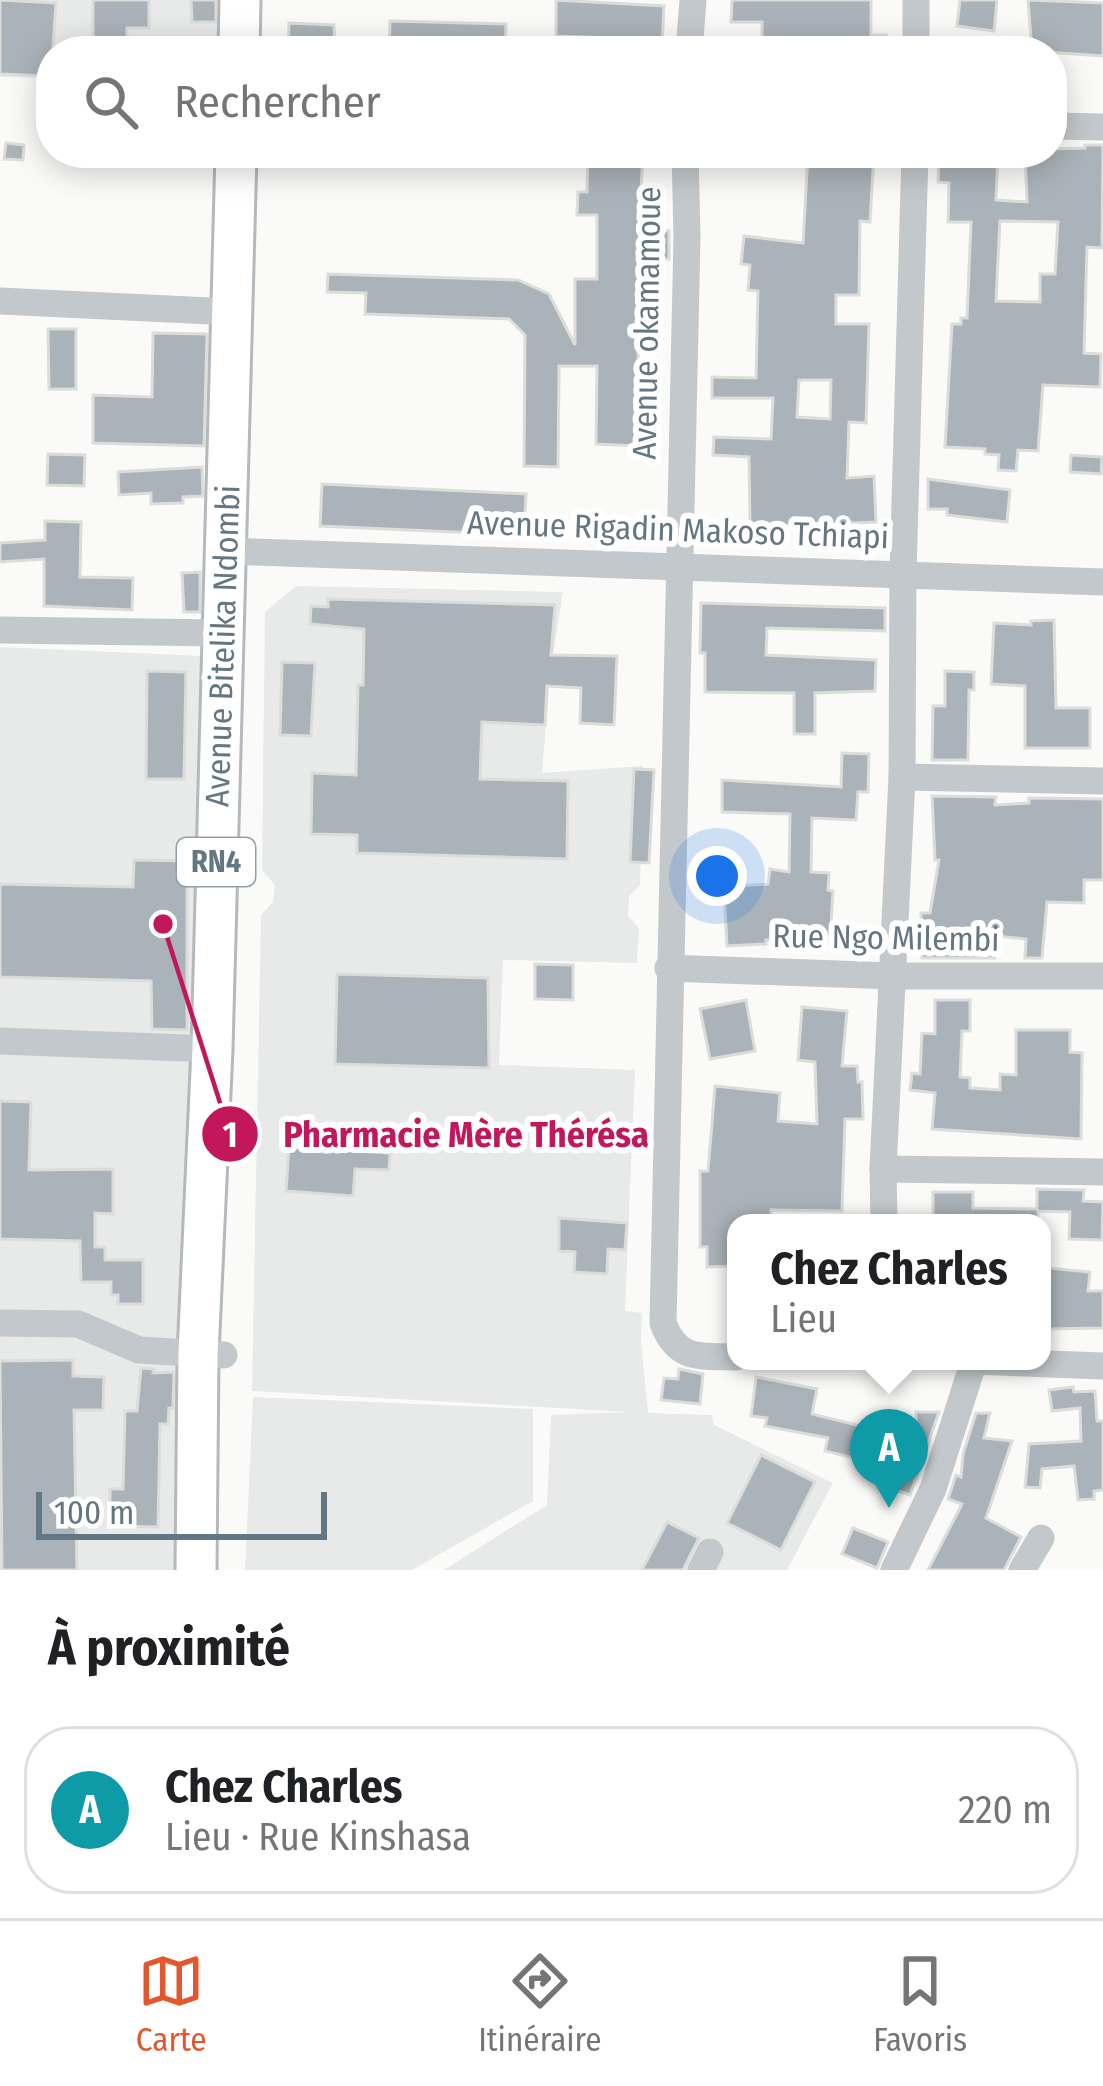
<!DOCTYPE html>
<html lang="fr">
<head>
<meta charset="utf-8">
<style>
	:root { --surface:#fff; --page:#f6f6f6; --text:#202124; --muted:#757577; --line:#e0e0e0; --accent:#e4572e }
	body { margin:0; font-family:"Fira Sans Condensed",sans-serif; background:var(--page); color:var(--text) }
	.scale { position:absolute; left:36px; bottom:30px; width:291px; box-sizing:border-box; padding-left:12px; border:6px solid #657683; border-top:0; font-size:33px; line-height:42px; white-space:nowrap; color:#657683; -webkit-text-stroke:9px #fff; paint-order:stroke }
	.you { position:absolute; left:717px; top:876px; width:42px; height:42px; margin:-30px; border:9px solid #fff; border-radius:50%; background:#1a73e8; box-shadow:0 0 0 18px #1a73e833 }
	.badge { display:grid; place-items:center; width:78px; height:78px; border-radius:50%; background:var(--accent); color:#fff; font-size:39px; font-weight:700 }
	.pin { position:absolute; translate:-50% -99px; filter:drop-shadow(0 3px 6px #0008) }
	.pin::after { content:''; position:absolute; top:63px; width:42px; height:36px; background:inherit; clip-path:polygon(0 0,100% 0,50% 100%) }
	.popup { position:absolute; left:727px; top:1214px; width:324px; height:156px; box-sizing:border-box; display:grid; place-content:center; border-radius:24px; background:var(--surface); filter:drop-shadow(0 3px 9px #0005); font-size:39px; white-space:nowrap; color:var(--muted) }
	.popup b { font-size:45px; color:var(--text) }
	.popup::after { content:''; position:absolute; left:50%; top:100%; margin-left:-24px; border:24px solid transparent; border-top-color:var(--surface) }
	.list { margin:0; padding:0; list-style:none }
	h2 { display:flex; justify-content:space-between; align-items:center; height:156px; margin:0; padding:0 48px; font-size:51px }
	h2 small { font-size:39px; font-weight:400; color:var(--muted) }
	.list li { display:grid; grid-template-columns:78px 1fr auto; gap:36px; align-items:center; box-sizing:border-box; height:168px; margin:0 24px 24px; padding:0 24px; border:3px solid var(--line); border-radius:48px }
	.list b { display:block; font-size:45px; white-space:nowrap }
	.list p { margin:0; font-size:39px; white-space:nowrap; color:var(--muted) }
	.list em { font-size:39px; font-style:normal; color:var(--muted) }
	.icon { flex:none; width:66px; height:66px; fill:none; stroke:currentColor; stroke-width:2; stroke-linecap:round; stroke-linejoin:round }
	.map { position:relative; flex:none; width:1103px; height:1570px; overflow:hidden }
	.search { position:absolute; background:var(--surface); box-shadow:0 6px 30px #0003; left:36px; right:36px; top:36px; height:132px; display:flex; align-items:center; gap:30px; box-sizing:border-box; padding:0 42px; border-radius:48px; color:var(--muted); font-size:45px }
	.sheet { height:348px; background:var(--surface) }
	nav { display:flex; justify-content:space-around; align-items:center; box-sizing:border-box; height:168px; border-top:3px solid var(--line); background:var(--surface); font-size:33px; color:var(--muted) }
	nav a { display:grid; justify-items:center; gap:6px }
	nav .on { color:var(--accent) }
	.map>svg:first-child { display:block }
</style>
</head>
<body>
<div class="map">
<svg width="1103" height="1570" viewBox="0 0 1103 1570">
	<rect width="100%" height="100%" fill="#fafaf8"/>
	<g fill="#e8e9e9">
		<path d="M0,0H230L229,51H51V78L0,77Z"/>
		<path d="M296,586L563,592L550,674L542,773L643,766L640,885L629,896L628,916L639,928L637,963L503,960L499,1065L635,1070L625,1311L642,1313L641,1342L648,1413L711,1415L714,1425L833,1483L787,1570H444L547,1505L551,1415L629,1412L252,1391L261,915L273,902L275,885L262,870L265,612Z"/>
		<path d="M0,647L203,656L180,1570H0Z"/>
		<path d="M253,1397L533,1409V1501L412,1570H245Z"/>
	</g>
	<g fill="#aab3b9" stroke="#dcdcda" stroke-width="3" fill-rule="evenodd">
		<path d="M0,0L56,3L51,76L0,74Z"/>
		<path d="M93,0H149V28H127V51H93Z"/>
		<path d="M191,0H216V22H192Z"/>
		<path d="M556,0L664,6L662,46L643,45V39L556,36Z"/>
		<path d="M732,0H871V35H886V51H762V22H731Z"/>
		<path d="M960,0H997L994,31L957,26Z"/>
		<path d="M1028,0L1103,3V56L1032,51Z"/>
		<path d="M390,21L506,24L505,51H389Z"/>
		<path d="M289,23L334,25L335,51H288Z"/>
		<path d="M6,143L24,145L23,160L4,159Z"/>
		<path d="M1085,145H1103L1102,248L1087,247L1084,353L1101,354L1100,387L1043,385L1038,451L1018,450L1016,471L998,470L999,455L985,454V449L945,447L952,324H961V318H967L971,222H948L949,183L938,182L939,153H998L996,200L1027,202L1025,153H1052V149L1085,148ZM1000,221L1058,222L1055,274H1040V302L996,301Z"/>
		<path d="M588,153H643L639,229L669,231V259H660L658,338H638L639,446L596,444L597,366H559L558,467L524,466L525,335L509,319L365,314L366,293L327,292L328,274L518,280L549,294L575,345V279H597V215H577L578,192H587Z"/>
		<path d="M808,153H874L870,222L860,221L859,295H836V324H869L866,423L849,422L847,478L874,476L876,522L750,527L749,457L713,455L714,437L771,439L773,398H712V377L756,378L758,291L748,290L750,265L741,264L744,236L803,243ZM799,380H831L830,419L797,417Z"/>
		<path d="M48,329H76V389H49Z"/>
		<path d="M153,333L207,334L204,446L93,443V395L152,397Z"/>
		<path d="M48,454L85,455L84,486L47,485Z"/>
		<path d="M1071,455L1102,457L1101,474L1070,472Z"/>
		<path d="M202,467L203,496L183,497V503L151,504V493L119,495L118,472Z"/>
		<path d="M928,479L1010,490L1007,522L947,515V509H928Z"/>
		<path d="M322,484L526,494L524,535L320,526Z"/>
		<path d="M45,521L81,522L80,577L133,578L132,610L44,606V559L0,562V543L45,540Z"/>
		<path d="M200,572V612H184L182,573Z"/>
		<path d="M328,599L555,605L551,655L617,656L614,725L580,723L581,688L547,686L545,725L482,722L480,779L568,781L567,859L357,853V835L311,834L312,773L356,775L358,685H363L364,629L310,624L311,606L328,607Z"/>
		<path d="M701,603L885,608V631L767,628L766,655L876,660L875,691L815,693V734H794V693L705,692V653H700Z"/>
		<path d="M1054,620L1056,708H1090V748H1025V686L991,684L994,623L1031,625V621Z"/>
		<path d="M282,662L315,663L311,736L280,735Z"/>
		<path d="M147,671L186,672L184,779H146Z"/>
		<path d="M945,671L974,672V690H969L968,760H932L933,706H945Z"/>
		<path d="M842,753L869,754L868,792H858L856,820L812,818L811,872L829,873L828,890L833,891L830,944L766,940V944L727,946L724,887L768,884L770,869L789,872L790,814L722,812V780L841,787Z"/>
		<path d="M634,769L654,770L649,863L630,862Z"/>
		<path d="M932,796L996,797L995,805L1029,803V798L1103,799V880H1084V903L1047,902L1042,958H1025L1026,939L997,936L995,958H922L921,913H930L939,860H935Z"/>
		<path d="M134,860L187,861V1030L152,1029L151,981L0,977V884L133,887Z"/>
		<path d="M535,964L573,965V1000L535,999Z"/>
		<path d="M337,974L488,978L489,1068L335,1064Z"/>
		<path d="M746,1000L755,1051L710,1059L700,1009Z"/>
		<path d="M935,1000H970V1031H962L960,1077L970,1078V1088L1000,1090V1074L1016,1075V1030H1070V1052L1082,1053L1081,1139L932,1129L935,1093L910,1090L912,1073L920,1074L922,1033L935,1034Z"/>
		<path d="M802,1007L847,1011L842,1066H857L858,1082H862L863,1119H845L842,1211L771,1210V1223H736V1266L707,1267V1247H700V1171H708L715,1086L780,1093L778,1121L817,1124L815,1062L798,1060Z"/>
		<path d="M0,1101L31,1102L29,1170L113,1169V1214L95,1213V1247H105V1260H143V1304H118V1295H111V1282H81L80,1241L0,1239Z"/>
		<path d="M289,1147L390,1153L389,1170L355,1169L353,1196L286,1191Z"/>
		<path d="M1037,1189L1084,1190L1083,1201L1103,1202L1102,1240L1069,1239L1070,1212L1038,1211V1223H933V1192H973V1208L1037,1209Z"/>
		<path d="M559,1218L627,1223L625,1250L608,1249L607,1274L574,1272L575,1252L559,1251Z"/>
		<path d="M1049,1268L1090,1272L1088,1291H1103V1328L1042,1329L1043,1288H1048Z"/>
		<path d="M73,1360V1376L104,1377L103,1410H74L77,1570H2L0,1361Z"/>
		<path d="M141,1368L154,1369L153,1373L174,1372L173,1408H169L168,1424H160L158,1527L110,1526V1489H123L125,1411H137Z"/>
		<path d="M679,1369L703,1374L700,1404L661,1400L664,1378L678,1379Z"/>
		<path d="M756,1377L817,1389L812,1414L869,1428L916,1446V1412H939L910,1495L876,1483L883,1465L825,1451L828,1438L765,1426L767,1418L751,1416Z"/>
		<path d="M1073,1387L1074,1392L1095,1391L1097,1421H1103V1490L1094,1491V1499L1078,1500L1074,1466L1042,1469L1040,1488L1025,1487L1029,1444L1081,1441L1080,1408L1052,1411L1049,1390Z"/>
		<path d="M976,1413H990L984,1438L1012,1441L986,1518L1021,1537L1004,1570H928L962,1504L948,1499L956,1475L961,1477L963,1454Z"/>
		<path d="M761,1455L815,1482L781,1550L727,1523Z"/>
		<path d="M667,1522L699,1538L683,1570H642Z"/>
		<path d="M853,1528L888,1542L877,1568L842,1554Z"/>
	</g>
	<g fill="none" stroke-linecap="round" stroke-linejoin="round">
		<g stroke="#b4b9bd" stroke-width="45">
			<g id="highway">
				<path d="M239,51L240,0"/>
				<path d="M196,1570L198,1354L212,1049L236,153"/>
			</g>
		</g>
		<g stroke="#c3c8cc" stroke-width="27">
			<path d="M689,51L693,0"/>
			<path d="M916,51V0"/>
			<path d="M1052,126L1103,127"/>
			<path d="M685,153L687,237L663,1323C677,1361 700,1356 736,1357"/>
			<path d="M0,301L232,312"/>
			<path d="M226,551L1103,582"/>
			<path d="M0,630L223,633"/>
			<path d="M902,777L1103,781"/>
			<path d="M668,968L893,976H1103"/>
			<path d="M0,1041L212,1049"/>
			<path d="M883,1169L1103,1172"/>
			<path d="M884,1223L883,1169L902,777L903,573L915,153"/>
			<path d="M0,1323L78,1324L139,1350L224,1355"/>
			<path d="M973,1361L1103,1366"/>
			<path d="M701,1570L710,1552"/>
			<path d="M894,1570L933,1489L974,1361"/>
			<path d="M1022,1570L1041,1538"/>
		</g>
		<use href="#highway" stroke="#fff" stroke-width="39"/>
	</g>
	<g text-anchor="middle" dominant-baseline="central" stroke-width="12" stroke-linejoin="round" paint-order="stroke">
		<rect fill="#fff" stroke="#939fa8" stroke-width="3" x="177" y="838" width="78" height="48" rx="9"/>
		<g font-size="30" font-weight="bold" fill="#657683">
			<text x="216" y="862">RN4</text>
		</g>
		<g font-size="33" fill="#657683" stroke="#fff">
			<text transform="translate(647 323) rotate(-89)">Avenue okamamoue</text>
			<text transform="translate(678 530) rotate(2)">Avenue Rigadin Makoso Tchiapi</text>
			<text transform="translate(223 646) rotate(-88)">Avenue Bitelika Ndombi</text>
			<text transform="translate(886 938) rotate(1)">Rue Ngo Milembi</text>
		</g>
	</g>
	<path fill="none" stroke="#c2185b" stroke-width="4.5" d="M163 924L230 1134"/>
	<g fill="#c2185b" stroke="#fff" stroke-width="4.5">
		<circle cx="163" cy="924" r="12"/>
		<circle cx="230" cy="1134" r="30"/>
	</g>
	<g font-size="36" text-anchor="middle" font-weight="bold" fill="#fff">
		<text x="230" y="1147">1</text>
	</g>
	<g font-size="36" text-anchor="middle" font-weight="bold" fill="#c2185b" stroke="#fff" stroke-width="12" stroke-linejoin="round" paint-order="stroke">
		<text x="466" y="1147">Pharmacie Mère Thérésa</text>
	</g>
</svg>
<div class="scale">100 m</div>
<div class="you"></div>
<div class="pin badge" style="left:889px;top:1508px;background:#0f9aa8">A</div>
<div class="popup"><b>Chez Charles</b>Lieu</div>
<div class="search"><svg class="icon" aria-label="search" viewBox="0 0 24 24"><circle cx="10" cy="10" r="6"/><path d="M15 15l6 6"/></svg>Rechercher</div>
</div>
<section class="sheet">
<h2>À proximité<small></small></h2>
<ul class="list">
<li><span class="badge" style="background:#0f9aa8">A</span><div><b>Chez Charles</b><p>Lieu · Rue Kinshasa</p></div><em>220 m</em></li>
</ul>
</section>
<nav>
<a class="on"><svg class="icon" aria-label="map" viewBox="0 0 24 24"><path d="M3 6l6-2 6 2 6-2v14l-6 2-6-2-6 2zM9 4v14M15 6v14"/></svg>Carte</a>
<a><svg class="icon" aria-label="directions" viewBox="0 0 24 24"><path d="M12 3l9 9-9 9-9-9zM9 14v-3h6M13 9l2 2-2 2"/></svg>Itinéraire</a>
<a><svg class="icon" aria-label="saved" viewBox="0 0 24 24"><path d="M7 4h10v16l-5-4-5 4z"/></svg>Favoris</a>
</nav>
</body>
</html>
